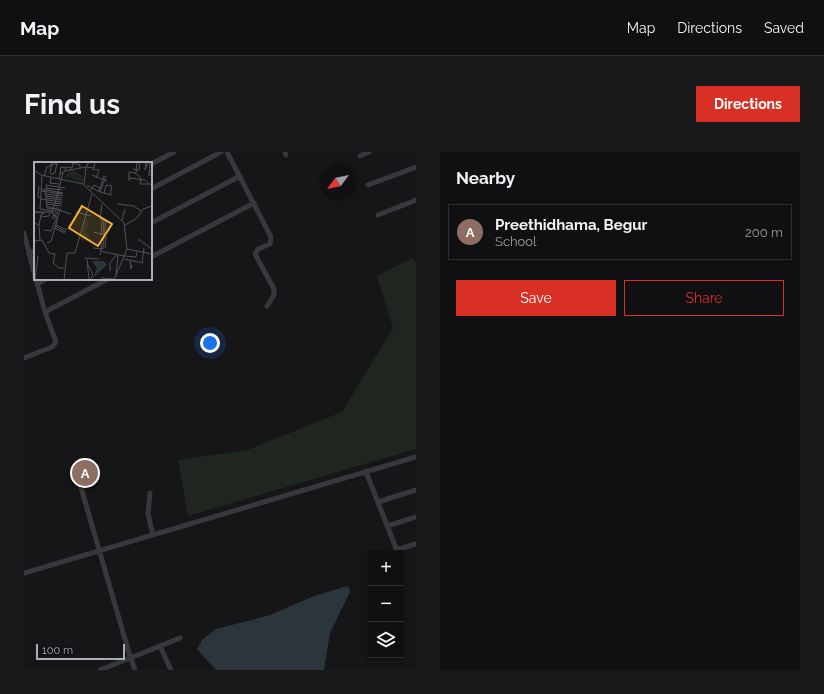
<!DOCTYPE html>
<html lang="en">
<head>
<meta charset="utf-8">
<style>
	:root { --surface:#101012; --page:#19191b; --text:#f1f3f6; --muted:#9c9d9f; --line:#303032; --accent:#d93025 }
	body { margin:0; font-family:Raleway,sans-serif; background:var(--page); color:var(--text) }
	.controls { position:absolute; right:12px; bottom:12px; display:grid; overflow:hidden; border-radius:0px; box-shadow:0 1px 3px #0004 }
	.controls button { width:36px; height:36px; display:grid; place-items:center; padding:0; border:0; border-bottom:1px solid var(--line); background:var(--surface); color:var(--text); font:20px sans-serif }
	.compass { position:absolute; left:296px; top:12px; width:36px; height:36px; border-radius:50%; background:var(--surface); box-shadow:0 1px 3px #0004; rotate:238deg }
	.scale { position:absolute; left:12px; bottom:10px; width:89px; box-sizing:border-box; padding-left:4px; border:2px solid #a8adb8; border-top:0; font-size:11px; line-height:14px; white-space:nowrap; color:#a8adb8; -webkit-text-stroke:3px #111113; paint-order:stroke }
	.you { position:absolute; left:186px; top:191px; width:14px; height:14px; margin:-10px; border:3px solid #fff; border-radius:50%; background:#1a73e8; box-shadow:0 0 0 6px #1a73e833 }
	.badge { display:grid; place-items:center; width:26px; height:26px; border-radius:50%; background:var(--accent); color:#fff; font-size:13px; font-weight:700 }
	.pin { position:absolute; translate:-50% -50%; border:2px solid #fff; box-shadow:0 1px 4px #0006 }
	.list { margin:0; padding:0; list-style:none }
	h2 { display:flex; justify-content:space-between; align-items:center; height:52px; margin:0; padding:0 16px; font-size:17px }
	h2 small { font-size:13px; font-weight:400; color:var(--muted) }
	.list li { display:grid; grid-template-columns:26px 1fr auto; gap:12px; align-items:center; box-sizing:border-box; height:56px; margin:0 8px 8px; padding:0 8px; border:1px solid var(--line); border-radius:0px }
	.list b { display:block; font-size:15px; white-space:nowrap }
	.list p { margin:0; font-size:13px; white-space:nowrap; color:var(--muted) }
	.list em { font-size:13px; font-style:normal; color:var(--muted) }
	.actions { display:flex; gap:8px; padding:12px 16px }
	.actions a { flex:1; padding:9px 0; border:1px solid var(--accent); border-radius:0px; text-align:center; font-size:14px; color:var(--accent) }
	.actions .main { background:var(--accent); color:#fff }
	.icon { flex:none; width:22px; height:22px; fill:none; stroke:currentColor; stroke-width:2; stroke-linecap:round; stroke-linejoin:round }
	.map { position:relative; flex:none; width:392px; height:518px; overflow:hidden; border-radius:0px }
	header { display:flex; align-items:center; gap:24px; box-sizing:border-box; height:56px; padding:0 20px; background:var(--surface); border-bottom:1px solid var(--line) }
	header strong { font-size:19px }
	nav { display:flex; gap:22px; margin-inline-start:auto; font-size:14px }
	.intro { display:flex; align-items:center; justify-content:space-between; box-sizing:border-box; height:96px; padding:0 24px }
	h1 { margin:0; font-size:28px }
	.button { padding:10px 18px; border-radius:0px; background:var(--accent); color:#fff; font-size:14px; font-weight:700 }
	main { display:flex; gap:24px; padding:0 24px }
	aside { flex:1; background:var(--surface); border-radius:0px; box-shadow:0 1px 3px #0004 }
	.map>svg:first-child { display:block }
</style>
</head>
<body>
<header>
<strong>Map</strong>
<nav><a>Map</a><a>Directions</a><a>Saved</a></nav>
</header>
<div class="intro"><h1>Find us</h1><a class="button">Directions</a></div>
<main>
<div class="map">
<svg width="392" height="518" viewBox="0 0 392 518">
	<rect width="100%" height="100%" fill="#161618"/>
	<path fill="#1e261f" d="M389,106L392,112V297L164,364L154,308L223,298L318,260L369,176L353,124Z"/>
	<path fill="#2c353c" d="M324,434L326,440L306,481L300,518H192L173,497L178,488L192,477L246,463L290,444Z"/>
	<g fill="none" stroke-linecap="round" stroke-linejoin="round">
		<g stroke="#37383d" stroke-width="5">
			<path d="M203,0L247,85L246,92L234,97L231,102L250,137V143L243,154"/>
			<path d="M261,0L262,3"/>
			<path d="M336,4L345,0"/>
			<path d="M127,12L150,0"/>
			<path d="M344,33L392,15"/>
			<path d="M127,37L197,0"/>
			<path d="M354,63L392,48"/>
			<path d="M127,71L216,24"/>
			<path d="M0,81L11,124"/>
			<path d="M5,102L11,98"/>
			<path d="M127,105L230,51"/>
			<path d="M13,132L22,127"/>
			<path d="M21,160L84,127"/>
			<path d="M0,206L28,195L32,190L21,160L12,127"/>
			<path d="M342,320L374,401"/>
			<path d="M54,325L105,501L111,518"/>
			<path d="M126,341L124,362L129,383"/>
			<path d="M354,350L392,338"/>
			<path d="M363,374L392,365"/>
			<path d="M372,398L392,392"/>
			<path d="M0,421L392,305"/>
			<path d="M136,494L147,518"/>
			<path d="M76,518L156,486"/>
		</g>
	</g>
	<g transform="translate(10 10)">
		<rect width="118" height="118" fill="#161618"/>
		<path d="M37,7L50,15V22L35,15L29,17ZM51,58L55,60L52,71L58,80L46,78Z" fill="#1e261f"/>
		<path d="M70,99L73,103L59,116L63,106L58,99Z" fill="#2c353c"/>
		<path fill="none" stroke="#2c353c" stroke-width="2" d="M104,77L118,87"/>
		<path fill="none" stroke="#505258" stroke-width="1" d="M18,0L16,11L18,13M112,0L111,8L114,0M38,1L46,3V7M52,5L60,6L61,0M58,7L65,8L62,16M99,7L105,8L106,0M0,8L7,13L49,22L90,61L93,87L80,118M31,9L32,5L38,6L39,0M101,11L107,16L106,22H118M26,12L27,5L32,6M58,13L73,19M8,14L6,47L19,49M10,14L13,5L23,1L21,11L18,12M115,14L116,0M117,14L118,0M17,16L16,21L25,22M95,16L111,18L114,21M25,17L26,12L31,9L52,5M95,19V10L102,11L103,0M50,23L52,5L55,0M53,23L58,26L60,23L66,26L65,29M5,24L4,35L6,36M12,26L28,28M66,26L70,14M7,27L13,28L12,23L31,26M11,28L13,46L20,47M13,28L29,31M7,29L29,32M56,29L58,26L66,30L72,14M66,30L78,33M70,31L72,23L78,24L76,33M12,32L29,34M12,34L28,36M12,36L28,38M6,37L28,40M12,40L28,42M13,42L27,44M68,42L66,57L78,61M83,42L100,44L107,49M13,44L37,52M42,50L57,54M10,51L1,50H19M7,55L15,54L16,50M18,57L23,45M20,57L25,46M88,59L91,47M0,61L5,63L7,53L10,51M5,63L6,79M22,63L33,68M91,63L103,56L109,47L118,44M21,64L32,70M20,66L31,71M10,68L17,69L27,47M60,70L70,73L72,59M67,73L68,58M69,73L70,58M0,79L8,78L15,91L21,92L19,101L25,106H30M13,81L17,79L24,56L18,52L29,11M59,86L69,87L70,77M71,86L72,74M93,87L118,92M66,89L90,94M66,93L68,81M91,94L102,95L103,90M50,96L65,97M53,97L55,118M90,97L109,101M96,98L97,107L98,103M108,101L110,86M54,103L59,113L56,118M76,109V101L82,93M82,114L84,93M67,116L80,117M1,118L4,94M30,118L33,91H41L58,32"/>
		<path fill="#f2b134" fill-opacity="0.15" stroke="#f2b134" stroke-width="2" d="M48,44L78,62L64,84L35,66Z"/>
		<rect width="118" height="118" fill="none" stroke="#a8adb8" stroke-width="2"/>
	</g>
</svg>
<div class="controls">
<button>+</button>
<button>−</button>
<button><svg class="icon" aria-label="layers" viewBox="0 0 24 24"><path d="M12 4l9 5-9 5-9-5zM3 14l9 5 9-5"/></svg></button>
</div>
<svg class="compass" viewBox="-18 -18 36 36"><path d="M0-13l5 13h-10z" fill="#e53935"/><path d="M0 13l5-13h-10z" fill="#9c9d9f"/></svg>
<div class="scale">100 m</div>
<div class="you"></div>
<div class="pin badge" style="left:61px;top:321px;background:#8d6e63">A</div>
</div>
<aside>
<h2>Nearby<small></small></h2>
<ul class="list">
<li><span class="badge" style="background:#8d6e63">A</span><div><b>Preethidhama, Begur</b><p>School</p></div><em>200 m</em></li>
</ul>
<div class="actions"><a class="main">Save</a><a>Share</a></div>
</aside>
</main>
</body>
</html>
